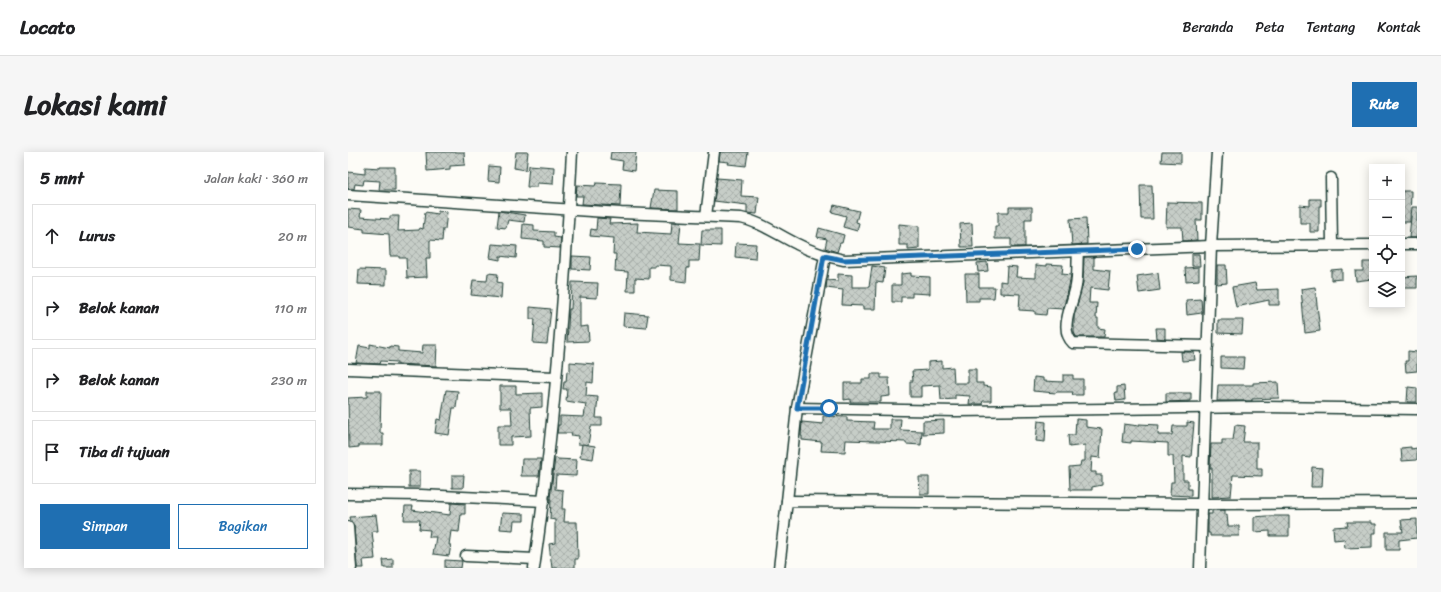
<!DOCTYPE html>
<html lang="id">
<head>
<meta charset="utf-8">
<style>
	:root { --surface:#fff; --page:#f6f6f6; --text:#202124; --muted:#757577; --line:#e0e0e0; --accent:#1f6fb2 }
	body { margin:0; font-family:Sriracha,sans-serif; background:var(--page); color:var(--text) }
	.controls { position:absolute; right:12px; top:12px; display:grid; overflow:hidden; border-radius:0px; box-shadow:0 2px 10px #0003 }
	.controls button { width:36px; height:36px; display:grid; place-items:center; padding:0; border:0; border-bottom:1px solid var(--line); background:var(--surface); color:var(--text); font:20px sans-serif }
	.stop { position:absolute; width:12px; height:12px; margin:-9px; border:3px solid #1f6fb2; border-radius:50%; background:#fff }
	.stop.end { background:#1f6fb2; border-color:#fff; box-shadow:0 1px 4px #0008 }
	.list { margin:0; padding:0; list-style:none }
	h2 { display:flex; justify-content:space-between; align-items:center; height:52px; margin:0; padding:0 16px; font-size:17px }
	h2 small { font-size:13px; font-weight:400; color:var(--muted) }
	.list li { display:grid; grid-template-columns:26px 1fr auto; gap:12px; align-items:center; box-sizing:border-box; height:64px; margin:0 8px 8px; padding:0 8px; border:1px solid var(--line); border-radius:0px }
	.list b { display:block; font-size:15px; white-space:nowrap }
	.list em { font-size:13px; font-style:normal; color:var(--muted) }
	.actions { display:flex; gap:8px; padding:12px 16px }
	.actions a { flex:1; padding:9px 0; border:1px solid var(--accent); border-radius:0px; text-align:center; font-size:14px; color:var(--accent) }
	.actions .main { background:var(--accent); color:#fff }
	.icon { flex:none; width:22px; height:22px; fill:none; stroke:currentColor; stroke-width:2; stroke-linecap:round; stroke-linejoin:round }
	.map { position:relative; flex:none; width:1069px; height:416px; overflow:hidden; border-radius:0px }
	header { display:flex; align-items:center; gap:24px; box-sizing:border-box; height:56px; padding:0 20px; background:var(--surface); border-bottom:1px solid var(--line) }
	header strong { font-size:19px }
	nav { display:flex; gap:22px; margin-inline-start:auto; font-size:14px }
	.intro { display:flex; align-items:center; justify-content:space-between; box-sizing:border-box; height:96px; padding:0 24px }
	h1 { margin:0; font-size:28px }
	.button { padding:10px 18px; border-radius:0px; background:var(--accent); color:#fff; font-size:14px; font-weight:700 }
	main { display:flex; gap:24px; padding:0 24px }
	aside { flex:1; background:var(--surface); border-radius:0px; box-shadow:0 2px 10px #0003 }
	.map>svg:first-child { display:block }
</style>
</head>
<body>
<header>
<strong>Locato</strong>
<nav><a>Beranda</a><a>Peta</a><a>Tentang</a><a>Kontak</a></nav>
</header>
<div class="intro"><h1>Lokasi kami</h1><a class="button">Rute</a></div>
<main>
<aside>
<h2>5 mnt<small>Jalan kaki · 360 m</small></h2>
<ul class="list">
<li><svg class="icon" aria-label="ahead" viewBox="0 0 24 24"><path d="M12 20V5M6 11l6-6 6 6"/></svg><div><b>Lurus</b></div><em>20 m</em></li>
<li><svg class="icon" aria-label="right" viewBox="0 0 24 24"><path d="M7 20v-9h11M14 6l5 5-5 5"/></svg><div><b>Belok kanan</b></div><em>110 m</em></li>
<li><svg class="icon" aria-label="right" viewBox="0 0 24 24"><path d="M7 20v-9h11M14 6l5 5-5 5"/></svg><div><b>Belok kanan</b></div><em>230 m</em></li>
<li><svg class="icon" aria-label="arrive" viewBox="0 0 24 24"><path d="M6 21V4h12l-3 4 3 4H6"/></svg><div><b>Tiba di tujuan</b></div></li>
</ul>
<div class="actions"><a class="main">Simpan</a><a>Bagikan</a></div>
</aside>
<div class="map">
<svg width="1069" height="416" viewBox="0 0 1069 416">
	<defs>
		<pattern id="building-cross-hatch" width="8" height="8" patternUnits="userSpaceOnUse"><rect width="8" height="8" fill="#c6cdc7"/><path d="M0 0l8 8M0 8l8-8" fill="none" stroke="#aab1ac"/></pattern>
	</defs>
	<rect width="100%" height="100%" fill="#fdfcf7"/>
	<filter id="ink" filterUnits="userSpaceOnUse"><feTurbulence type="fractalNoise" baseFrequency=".025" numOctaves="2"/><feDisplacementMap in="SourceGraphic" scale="8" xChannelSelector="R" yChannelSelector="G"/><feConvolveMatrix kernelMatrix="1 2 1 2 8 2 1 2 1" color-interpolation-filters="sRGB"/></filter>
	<g filter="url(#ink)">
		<g fill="url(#building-cross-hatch)" stroke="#1f3d34">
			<path d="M78,0H116L117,13L102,14V17L79,19Z"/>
			<path d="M168,0H180L178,18L166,16Z"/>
			<path d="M263,0H288L286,19L274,17L275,9L262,7Z"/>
			<path d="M372,0H400L398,14L380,12L381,10L371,9Z"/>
			<path d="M814,0H833V11L813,10Z"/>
			<path d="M181,13L206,15L205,32L189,31V35H179Z"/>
			<path d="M141,14L152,15L151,30L140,29Z"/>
			<path d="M17,15L32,16V15H47V38H31L32,29L16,28L15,33L7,32L6,37H0V20L17,22Z"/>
			<path d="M369,26L394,28L393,44L411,45L409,62L399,61V53L366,49Z"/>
			<path d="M248,31L273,32L272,54L234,52L235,44H228L229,33L247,34Z"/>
			<path d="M792,33H804L805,67H793Z"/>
			<path d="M306,38L330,39V57L303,56Z"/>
			<path d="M1054,39H1063L1062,70H1054Z"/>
			<path d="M962,47H973V54H971V80H962V71H952V53L962,54Z"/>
			<path d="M819,50L854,51V68H848L849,88L835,89L834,75H818Z"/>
			<path d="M486,53L511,59L508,70L511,71L509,79L495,75L498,64L484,60Z"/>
			<path d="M661,55H684V67H677V95H663V87H647V74H650V60H661Z"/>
			<path d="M1064,55H1069V86H1061Z"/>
			<path d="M0,57L13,58L12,65L42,67V64H51L50,79L71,78L72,76L75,77L77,60L90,62V59L99,60L97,77H95L94,89L82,88V106H78L79,125L59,126L58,106H51V104H42L41,82L16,80V77L0,75Z"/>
			<path d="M151,59L177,63L176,70L160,68L158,76L149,75Z"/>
			<path d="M249,66L262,67L261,72L290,71L289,80L323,82L324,70L333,71L331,91L352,92L351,109H341V116H339L338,130L323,128V114L307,113V115H301V127L287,126V139H279L280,120L267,119L268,102H265L266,86L242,84L243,77L248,78Z"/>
			<path d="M738,66L739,92L724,93L722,67Z"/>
			<path d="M624,71L625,95H613L612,72Z"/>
			<path d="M175,72L186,73V79L206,80V85L213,86L212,96L196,95V89L174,87Z"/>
			<path d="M551,72L571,74V97L560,98V93H551Z"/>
			<path d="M471,76L496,83L494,91H492L489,100L477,96L479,87L469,85Z"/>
			<path d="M354,78H373V94L353,93Z"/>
			<path d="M388,91L408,92L407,107L387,105Z"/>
			<path d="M144,92L169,94L168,106L152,104V108L142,106Z"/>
			<path d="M844,102H851L852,114H844Z"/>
			<path d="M224,104L243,105L242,118L224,117Z"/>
			<path d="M736,105H746V117L762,119L760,138L742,136L741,151H749L748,166H750V176L757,177L756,185H728L726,180V164L735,131Z"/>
			<path d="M639,110L640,119L630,120L629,111Z"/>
			<path d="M1015,110H1024V127L1008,129L1007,119H1015Z"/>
			<path d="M699,112L715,113L714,122L723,123L720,139L715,157L699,156L698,163L687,162V159L671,158L672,142L652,141V129L658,130L659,114L669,115L668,125L688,126V113L699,114Z"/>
			<path d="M869,113H878L879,131L869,132Z"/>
			<path d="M524,114L537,116L535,131L528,130L527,157H515V154L494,153L495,138L478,136L479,128L490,129V122L504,123V135H521Z"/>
			<path d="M851,115V128L838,129L837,116Z"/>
			<path d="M11,117L38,118V133L10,132Z"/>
			<path d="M994,117V127L983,128V118Z"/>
			<path d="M140,121L150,122L149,130L154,131L153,146L123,143L125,128L139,129Z"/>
			<path d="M563,121V124L582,125V142L564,141V145H553V150H544V133H553V122Z"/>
			<path d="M810,121L812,138L791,141L789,124Z"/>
			<path d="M617,122H631V135H647L646,146H631V149H618Z"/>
			<path d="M1069,124V136H1054V125Z"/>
			<path d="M224,130L250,131L249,146L232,145V175L240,174L241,189L219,190L221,157H223Z"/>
			<path d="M907,131L909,138L931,137V153H921V148L888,155L884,135Z"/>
			<path d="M967,135L972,179L957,181L953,137Z"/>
			<path d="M853,147L854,161L839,163L838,148Z"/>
			<path d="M182,155L203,157L199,192L185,191L187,167H182Z"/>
			<path d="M276,161L300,163L298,176L275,174Z"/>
			<path d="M870,168H895L894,182L870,181Z"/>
			<path d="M808,176H817V187L809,186Z"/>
			<path d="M22,192L42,196V194L50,195V199L74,201L75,193H89L88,214L49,212V210L33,209L32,212L8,211L11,194L22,196Z"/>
			<path d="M1060,199L1069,200V219L1058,220L1057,209H1060Z"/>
			<path d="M833,200H846L847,208L834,209Z"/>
			<path d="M873,205H896L895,217L873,216Z"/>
			<path d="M594,209V216L605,215L606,231H620V217H628V231H635V234L643,235V249H635L634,252H621L622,244L607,243V247L593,248L592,233L573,234V245H562V229H565L564,219L580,218V210Z"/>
			<path d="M222,210L246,212L245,231L239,230L238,244L250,245L248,266H254V274H243L240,293L230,292L231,284L223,283L224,281H209L210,273H212V264L236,265L238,252L218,249L219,237H215L216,230H218L219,219L222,220Z"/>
			<path d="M523,222H533V226H541L542,244L533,245V250H502V247L496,248V231H514V227H523Z"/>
			<path d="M715,223H725V227H735V243H724L725,240H708V241L685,239L686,225L695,226V229L715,230Z"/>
			<path d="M930,230L931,246L904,247V249H869L870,233H905V231Z"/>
			<path d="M152,234H168V242L194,241V255L182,256L183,284L163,285V293H150V273H164L163,256H152Z"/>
			<path d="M776,234L777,248L768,249L767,241H769V235Z"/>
			<path d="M1060,235L1069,236V250H1059Z"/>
			<path d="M98,238L110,239L108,256H105L101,283L87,281L89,267L93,268Z"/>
			<path d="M19,239H33L32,281H35V293H11V295L1,296L0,246L19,245Z"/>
			<path d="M818,241H843V249L818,250Z"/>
			<path d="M475,264L499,265V269L526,270L525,277H542V267H553L552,278L574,279L573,293L558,292V290L498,288L497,300L473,299L474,290L454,288V284H453L454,270L475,272Z"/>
			<path d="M728,267L738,268V275L754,277L752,306L744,305L743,320H748V323H754V333L744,335V338H722L721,315L732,314L733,309H737V293L721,295L720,283H727Z"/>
			<path d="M596,268V281L575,282V269Z"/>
			<path d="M690,269L698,270L697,290L688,289Z"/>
			<path d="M839,270L846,271L843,305L835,304V328H840V337H843V344L822,343L823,330H826L825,304H820V291L783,289V291L774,290L776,272L791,274V272L811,273L810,283H824L825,274H839Z"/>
			<path d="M887,273L897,274L895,290H909V317H914V324L885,323L883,344L864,345V316H862L863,292H874V288H885Z"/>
			<path d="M234,292L247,294L245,307L232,305Z"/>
			<path d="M1063,295V297L1069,296V308L1054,309L1053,296Z"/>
			<path d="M207,306H209V307L229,308L228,324L208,323L207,337L215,338L214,357H217L216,370H229L230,407H227V416H204L201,392L207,391V368L202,367L203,348L202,346Z"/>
			<path d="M174,307H193L191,324H173Z"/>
			<path d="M964,315L975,316L974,335H963Z"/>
			<rect x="61" y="319" width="11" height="16"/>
			<path d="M104,323H116L115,336H104Z"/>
			<path d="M571,325H581V342H572Z"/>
			<path d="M103,351L117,352V362H113L111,380L103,379L101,393H103L101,404L85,402L88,385H81L82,378L71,377L72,368H56L57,354H65L64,358L102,363Z"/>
			<path d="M864,358H877V363L879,362L880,374H891V384H862V381H860V362H864Z"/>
			<path d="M154,361L176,362V369H166L165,378L152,377Z"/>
			<path d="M28,363L30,379H24L27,407L15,408L16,416H9L6,375L3,369L2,365Z"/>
			<path d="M918,364H941V384H922V379L906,380V365Z"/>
			<path d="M1069,367V386L1051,388V398H1038V380H1055L1053,368Z"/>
			<path d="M999,370H1023V372H1028V381H1024V395L997,396L996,387L986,388L985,375L1000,374Z"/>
			<path d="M45,407V416H36L35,408Z"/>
			<path d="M97,408L114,409L113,416H97Z"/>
		</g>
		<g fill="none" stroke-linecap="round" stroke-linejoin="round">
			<g stroke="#1f3d34" stroke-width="13">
				<g id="minor">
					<path d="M983,26L984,93"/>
					<path d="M0,43L273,61L393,66C413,70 430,83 449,92C464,100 480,105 496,108L863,94L1024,93"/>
					<path d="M358,64L366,0"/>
					<path d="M1054,92H1069"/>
					<path d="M730,99C729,111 730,123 728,134C725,152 710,177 725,191L860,194"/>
					<path d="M0,217L207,225"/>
					<path d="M449,256L608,259L915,255L1069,257"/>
					<path d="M0,342L73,343L196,349"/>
					<path d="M439,349L449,256L477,104"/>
					<path d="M0,375L3,416"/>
					<path d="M118,404L187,407"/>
					<path d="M186,416C206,278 217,139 224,0"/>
					<path d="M431,416L439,349L855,352L1069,351"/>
					<path d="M852,416L863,94L869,0"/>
				</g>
			</g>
			<use href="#minor" stroke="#fdfcf7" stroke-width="10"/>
		</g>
	</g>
	<g fill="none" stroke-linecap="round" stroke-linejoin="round" filter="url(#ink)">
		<path stroke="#1f6fb2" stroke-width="5" d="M481,256H449L476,104L496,108L789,97"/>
	</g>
</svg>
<div class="controls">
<button>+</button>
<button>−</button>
<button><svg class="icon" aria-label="locate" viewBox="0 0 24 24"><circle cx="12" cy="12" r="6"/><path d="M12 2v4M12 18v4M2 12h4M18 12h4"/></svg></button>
<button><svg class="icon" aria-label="layers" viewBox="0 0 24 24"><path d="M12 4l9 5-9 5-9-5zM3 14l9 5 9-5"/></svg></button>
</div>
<div class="stop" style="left:481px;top:256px"></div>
<div class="stop end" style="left:789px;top:97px"></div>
</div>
</main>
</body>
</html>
